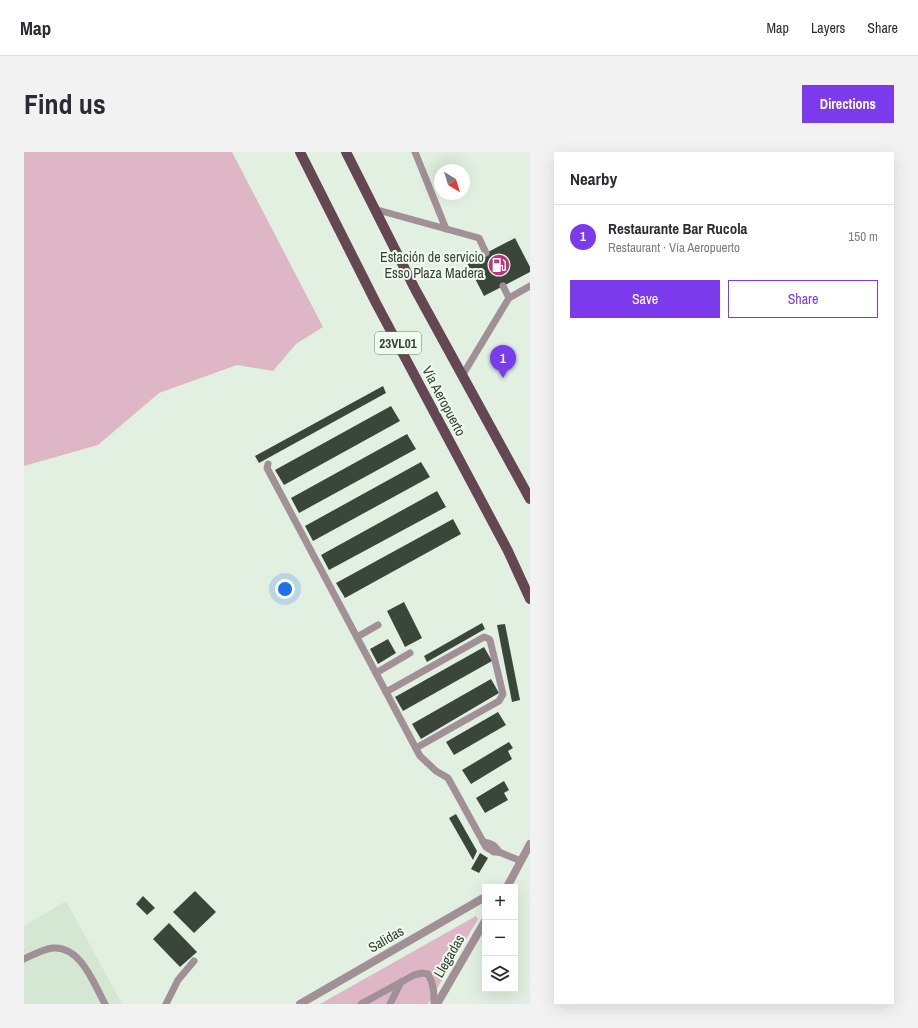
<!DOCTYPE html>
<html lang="en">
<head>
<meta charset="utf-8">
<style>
	:root { --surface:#fff; --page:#f2f2f3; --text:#2b2b33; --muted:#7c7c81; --line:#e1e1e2; --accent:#7c3aed }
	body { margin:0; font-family:"Archivo Narrow",sans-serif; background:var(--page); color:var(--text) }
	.controls { position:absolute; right:12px; bottom:12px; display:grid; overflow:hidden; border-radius:0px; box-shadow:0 4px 16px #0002 }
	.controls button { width:36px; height:36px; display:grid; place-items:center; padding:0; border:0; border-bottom:1px solid var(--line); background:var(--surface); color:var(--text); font:20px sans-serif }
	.compass { position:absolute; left:410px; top:12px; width:36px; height:36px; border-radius:50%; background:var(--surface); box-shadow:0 4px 16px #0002; rotate:142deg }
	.you { position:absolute; left:261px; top:437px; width:14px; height:14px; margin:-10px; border:3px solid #fff; border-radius:50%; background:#1a73e8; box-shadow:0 0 0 6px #1a73e833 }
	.badge { display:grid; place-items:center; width:26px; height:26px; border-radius:50%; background:var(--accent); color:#fff; font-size:13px; font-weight:700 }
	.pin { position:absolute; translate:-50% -33px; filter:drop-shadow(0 1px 2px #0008) }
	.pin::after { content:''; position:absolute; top:21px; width:14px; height:12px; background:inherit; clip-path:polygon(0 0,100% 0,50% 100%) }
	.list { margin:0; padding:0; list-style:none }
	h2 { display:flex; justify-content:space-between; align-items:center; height:52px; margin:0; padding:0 16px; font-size:17px }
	h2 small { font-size:13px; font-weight:400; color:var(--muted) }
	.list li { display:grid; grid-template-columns:26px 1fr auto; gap:12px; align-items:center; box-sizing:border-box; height:64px; padding:0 16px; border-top:1px solid var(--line) }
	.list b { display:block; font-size:15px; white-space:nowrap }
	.list p { margin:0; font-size:13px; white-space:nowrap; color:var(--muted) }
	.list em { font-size:13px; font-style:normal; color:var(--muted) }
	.actions { display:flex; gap:8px; padding:12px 16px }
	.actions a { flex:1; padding:9px 0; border:1px solid var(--accent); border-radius:0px; text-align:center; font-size:14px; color:var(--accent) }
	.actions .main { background:var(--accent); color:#fff }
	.icon { flex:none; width:22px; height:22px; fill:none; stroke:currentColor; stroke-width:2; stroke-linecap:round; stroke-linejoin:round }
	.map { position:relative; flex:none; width:506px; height:852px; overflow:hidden; border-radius:0px }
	header { display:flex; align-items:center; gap:24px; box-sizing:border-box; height:56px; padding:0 20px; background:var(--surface); border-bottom:1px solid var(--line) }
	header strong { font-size:19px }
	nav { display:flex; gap:22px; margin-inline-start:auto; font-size:14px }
	.intro { display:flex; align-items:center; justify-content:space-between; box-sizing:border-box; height:96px; padding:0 24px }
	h1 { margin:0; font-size:28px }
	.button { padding:10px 18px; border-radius:0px; background:var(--accent); color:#fff; font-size:14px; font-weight:700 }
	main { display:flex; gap:24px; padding:0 24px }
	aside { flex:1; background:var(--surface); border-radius:0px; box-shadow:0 4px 16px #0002 }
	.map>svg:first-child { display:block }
</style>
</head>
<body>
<header>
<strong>Map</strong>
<nav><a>Map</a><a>Layers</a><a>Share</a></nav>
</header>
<div class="intro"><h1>Find us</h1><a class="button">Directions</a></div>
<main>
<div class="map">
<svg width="506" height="852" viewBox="0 0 506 852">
	<rect width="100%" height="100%" fill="#e2f0e2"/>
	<path fill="#d3e7d3" d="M42,749L98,852H0V774Z"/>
	<g fill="#deb6c6">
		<path d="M0,0H208L299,175L272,192L249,219L213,213L135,241L74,293L0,314Z"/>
		<path d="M452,764L454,767L404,852H296Z"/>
	</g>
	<g fill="#3b463b">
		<path d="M491,86L506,115V120L460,144L443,111Z"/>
		<path d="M359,234L362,241L235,311L231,304Z"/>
		<path d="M367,254L376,269L260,333L251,318Z"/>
		<path d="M383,282L392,297L275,361L267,346Z"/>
		<path d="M397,310L406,325L289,389L281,374Z"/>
		<path d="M413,339L422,355L305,418L297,403Z"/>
		<path d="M429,367L437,382L321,446L312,431Z"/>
		<path d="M380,450L398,486L381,495L363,459Z"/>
		<path d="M458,471L461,477L403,510L400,504Z"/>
		<path d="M481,472L496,548L488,550L473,473Z"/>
		<path d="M364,487L372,501L354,512L346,497Z"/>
		<path d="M460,495L468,509L379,559L371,545Z"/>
		<path d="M467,527L475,541L397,587L388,572Z"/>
		<path d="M474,560L482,573L430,603L422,590Z"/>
		<path d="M485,590L489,596L484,599L488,607L447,632L438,618Z"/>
		<path d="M480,629L485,638L480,641L484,648L461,661L452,646Z"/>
		<path d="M432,662L453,699L449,708L425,666Z"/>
		<path d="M456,701L464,706L455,721L447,717Z"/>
		<path d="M171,739L192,760L170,781L149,760Z"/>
		<path d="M119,744L131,756L123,763L112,752Z"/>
		<path d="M145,771L173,800L156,815L129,787Z"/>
	</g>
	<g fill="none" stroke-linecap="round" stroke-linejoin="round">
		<g stroke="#a29097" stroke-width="7">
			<path d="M391,0L422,77"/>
			<path d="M350,57L455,86L462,101"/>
			<path d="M485,146L506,134"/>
			<path d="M438,224L485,146L479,134"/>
			<path d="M244,312L243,316L396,604L412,619L424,626L462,695L470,700H475L497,709"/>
			<path d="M333,485L354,473"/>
			<path d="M352,521L386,501"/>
			<path d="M362,540L460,485L463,486L466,488L479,542L475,549L392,596"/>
			<path d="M459,690C467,691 471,693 475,700"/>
			<path d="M0,807C9,803 19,797 29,796C57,794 70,832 81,852"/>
			<path d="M142,852L154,828L170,809"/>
			<path d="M337,852L390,823L398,821L404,822C410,832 410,841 410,852"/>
			<path d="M366,852L377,830"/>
		</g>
		<g stroke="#a29097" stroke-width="8">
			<path d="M483,735L506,692"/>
			<path d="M276,852L461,745"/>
			<path d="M413,852L461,769"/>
		</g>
		<g stroke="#654653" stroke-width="10">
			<path d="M276,0L352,151L484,399L506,447"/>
			<path d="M322,0L391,137L506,347"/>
		</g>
	</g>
	<defs>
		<g id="fuel-disc" transform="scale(1.15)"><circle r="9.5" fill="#ba367c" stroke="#effdef"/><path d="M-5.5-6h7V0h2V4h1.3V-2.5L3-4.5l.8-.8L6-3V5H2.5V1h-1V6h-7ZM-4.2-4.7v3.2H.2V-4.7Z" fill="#fff"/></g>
	</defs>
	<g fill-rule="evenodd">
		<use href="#fuel-disc" x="475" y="113"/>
	</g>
	<g text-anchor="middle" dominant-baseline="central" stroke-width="4" stroke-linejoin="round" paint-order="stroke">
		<rect fill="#effdef" stroke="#707770" stroke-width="1" x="351" y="180" width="46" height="22" rx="3"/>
		<g font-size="13" font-weight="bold" fill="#393e39">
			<text x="374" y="191">23VL01</text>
		</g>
		<g font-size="14" fill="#393e39" stroke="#effdef" text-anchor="end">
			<text x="460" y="105">Estación de servicio<tspan x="460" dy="16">Esso Plaza Madera</tspan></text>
		</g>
		<g font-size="14" fill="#393e39" stroke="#effdef">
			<text transform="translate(420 249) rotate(62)">Vía Aeropuerto</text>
			<text transform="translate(362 787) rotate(-30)">Salidas</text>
			<text transform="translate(425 804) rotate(-60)">Llegadas</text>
		</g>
	</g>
</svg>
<div class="controls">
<button>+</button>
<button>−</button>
<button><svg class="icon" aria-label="layers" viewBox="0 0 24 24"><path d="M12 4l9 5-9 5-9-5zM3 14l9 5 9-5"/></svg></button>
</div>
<svg class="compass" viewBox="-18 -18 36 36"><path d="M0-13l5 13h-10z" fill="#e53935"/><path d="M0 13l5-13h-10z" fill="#7c7c81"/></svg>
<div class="you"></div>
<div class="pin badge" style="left:479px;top:226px">1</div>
</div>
<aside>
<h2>Nearby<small></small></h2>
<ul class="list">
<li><span class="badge">1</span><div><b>Restaurante Bar Rucola</b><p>Restaurant · Vía Aeropuerto</p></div><em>150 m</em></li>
</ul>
<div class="actions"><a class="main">Save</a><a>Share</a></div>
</aside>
</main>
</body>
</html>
